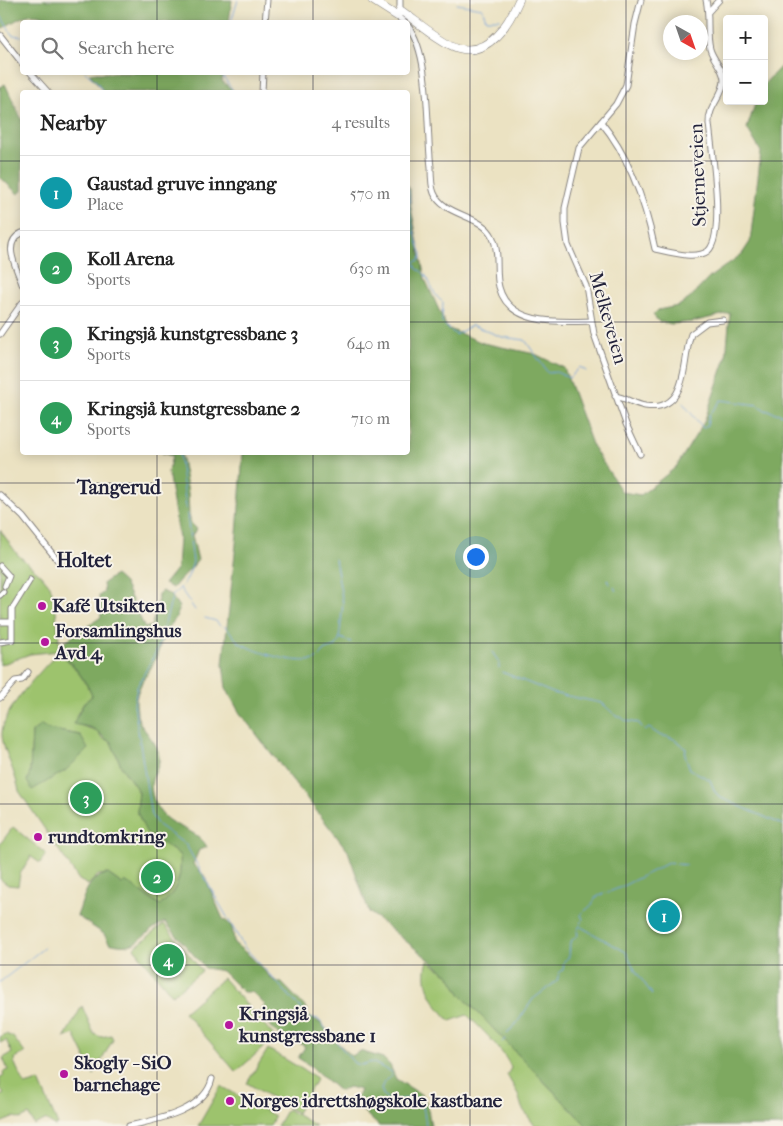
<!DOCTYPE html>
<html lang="en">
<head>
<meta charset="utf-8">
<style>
	:root { --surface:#fff; --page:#f2f2f2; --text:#222; --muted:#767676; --line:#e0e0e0; --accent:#0f766e }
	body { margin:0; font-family:"IM FELL French Canon",serif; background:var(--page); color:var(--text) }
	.controls { position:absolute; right:15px; top:15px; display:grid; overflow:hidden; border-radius:5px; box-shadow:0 2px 12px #0003 }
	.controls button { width:45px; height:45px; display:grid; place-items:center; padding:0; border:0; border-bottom:1px solid var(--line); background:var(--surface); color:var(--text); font:25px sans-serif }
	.compass { position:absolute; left:663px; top:15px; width:45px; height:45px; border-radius:50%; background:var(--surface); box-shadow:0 2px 12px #0003; rotate:140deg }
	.you { position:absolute; left:475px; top:556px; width:18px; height:18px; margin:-12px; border:4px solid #fff; border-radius:50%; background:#1a73e8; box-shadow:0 0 0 8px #1a73e833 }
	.badge { display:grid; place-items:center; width:32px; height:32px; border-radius:50%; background:var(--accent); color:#fff; font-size:16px; font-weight:700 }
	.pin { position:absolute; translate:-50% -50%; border:2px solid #fff; box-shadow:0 1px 5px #0006 }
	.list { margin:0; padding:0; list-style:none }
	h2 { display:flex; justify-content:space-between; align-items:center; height:65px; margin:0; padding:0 20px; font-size:21px }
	h2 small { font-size:16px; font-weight:400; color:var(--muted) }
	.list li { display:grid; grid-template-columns:32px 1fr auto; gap:15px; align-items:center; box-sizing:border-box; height:75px; padding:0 20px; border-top:1px solid var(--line) }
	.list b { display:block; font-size:19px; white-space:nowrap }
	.list p { margin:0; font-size:16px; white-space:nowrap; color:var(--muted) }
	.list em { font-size:16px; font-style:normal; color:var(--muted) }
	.icon { flex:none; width:28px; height:28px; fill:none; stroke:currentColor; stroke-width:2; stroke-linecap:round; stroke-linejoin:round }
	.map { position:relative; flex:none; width:783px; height:1126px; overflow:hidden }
	.search { position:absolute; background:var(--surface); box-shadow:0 2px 12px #0003; left:20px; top:20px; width:390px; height:55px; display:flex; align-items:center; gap:12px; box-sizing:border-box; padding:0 18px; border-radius:5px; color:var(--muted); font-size:19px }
	.panel { position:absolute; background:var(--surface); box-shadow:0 2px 12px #0003; left:20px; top:90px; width:390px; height:365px; border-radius:5px }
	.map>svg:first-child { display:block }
</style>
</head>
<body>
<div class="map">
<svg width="783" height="1126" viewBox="0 0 783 1126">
	<rect width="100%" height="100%" fill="#f7f3e8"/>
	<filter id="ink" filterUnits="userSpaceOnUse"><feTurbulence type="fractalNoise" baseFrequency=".02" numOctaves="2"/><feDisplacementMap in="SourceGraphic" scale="10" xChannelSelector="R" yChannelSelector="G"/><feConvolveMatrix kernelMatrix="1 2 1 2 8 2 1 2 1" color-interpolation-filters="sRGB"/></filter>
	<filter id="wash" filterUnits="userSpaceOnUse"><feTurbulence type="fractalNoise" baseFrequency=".0096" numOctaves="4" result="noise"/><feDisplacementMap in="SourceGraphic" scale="20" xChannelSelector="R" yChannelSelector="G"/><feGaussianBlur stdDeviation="1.12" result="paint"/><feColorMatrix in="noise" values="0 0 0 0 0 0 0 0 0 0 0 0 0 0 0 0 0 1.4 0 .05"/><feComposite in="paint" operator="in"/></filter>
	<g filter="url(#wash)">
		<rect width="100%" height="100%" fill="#ebe2c2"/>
		<g fill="#9dc36d" stroke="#607254" fill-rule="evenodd">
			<path d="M0,530L18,555L41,575L50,586L55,601L60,650L59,654C70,658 88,685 92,696L84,703L76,716L79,725L98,731L102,738L111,742L122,768L139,792L137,812L151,836L180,855C182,876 177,892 160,905C147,899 137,889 125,881L122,884L108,874L98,875L88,885L79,880L19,791C16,774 3,749 2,736C0,710 43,670 59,651L30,654L0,665ZM41,725L48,729L80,735L27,781L30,773L32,732Z"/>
			<path d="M13,827L46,854L40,863L30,856V859L20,874L18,886L8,885L0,879V844Z"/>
			<path d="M164,924L202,971L172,995L134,948Z"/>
			<path d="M428,961L450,976L461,995L587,1126H535L522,1108L518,1094L507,1075L511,1068C506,1053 479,1026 467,1015L450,1021C434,1004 420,984 428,961Z"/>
			<path d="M223,978L275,1037L236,1072L184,1012Z"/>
			<path d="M82,1006L94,1034L101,1037L111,1035L113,1039L94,1075L74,1034L64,1038Z"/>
			<path d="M6,1034L13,1037L25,1053L15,1058L14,1062L25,1085L39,1081L58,1125L55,1126L45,1120L34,1125L29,1115L20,1119L15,1117L0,1123V1096L4,1094L0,1089V1078L4,1076L3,1072L8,1070L3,1058L12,1053L6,1040L0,1043V1037Z"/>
			<path d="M268,1049L317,1078L297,1113L247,1083Z"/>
			<path d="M221,1086L275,1116L270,1126H198Z"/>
			<path d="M287,1109L316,1126H277Z"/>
		</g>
		<g fill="#7ea960" stroke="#50664e">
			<path d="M0,0H232L229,22H58C31,8 25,15 0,30Z"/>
			<path d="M783,64V1126H587L461,995L450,976L369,912L348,851L239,712L226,688L223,664L237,534L243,453L408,452V186L410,190L411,208L425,279L447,328L483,343L535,354L564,368L593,447L622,492L641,495L676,467L704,422L726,358L730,313L692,322L672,324L659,322L653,315L658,310L678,306L689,299L710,277L742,254L750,242L761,152L747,128L756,101H764V84Z"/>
			<path d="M89,73H223L222,81L235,92H225L222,90L220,92H104Z"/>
			<path d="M5,84L22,120V191L18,194L0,177V87Z"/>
			<path d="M162,453H181L188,493L189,515L191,523L197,529L192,535L198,560C190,571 181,577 173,588L164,584L177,568L179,538L168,472L172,456Z"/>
			<path d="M115,575L124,583L145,628L151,626L157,608L158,594L162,591L171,595L179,607C178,618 173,621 167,630C162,637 160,647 157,655C152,670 138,683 136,700C136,704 137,710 137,715C140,728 156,741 158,751C164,775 142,773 156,805C168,830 196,826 207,847L199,850L193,864L204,875L223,919C234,925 233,932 234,943L251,957L273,980L282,983L307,1009L306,1014L322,1024L330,1036L352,1056L360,1051L383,1058L390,1065L396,1079L422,1095L427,1104L431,1126H379L354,1103L360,1090L349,1087L339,1091L309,1065L298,1058L305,1047C296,1040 292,1040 282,1036C273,1032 266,1019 260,1011L265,1005L252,992H243L222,971L205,968L165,922C139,934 140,952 109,943L104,934L77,916C84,899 86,877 108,874L122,884L125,881L160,905C177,893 182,876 180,855L146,832L137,812L139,792L122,768L111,742C104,739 103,736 98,732C92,726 81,726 73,724L84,703L92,696C88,684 70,658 59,654L60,645L101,617L99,596L104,592L103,583Z"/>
			<path d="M41,725L48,729L80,735L88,749L65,771L32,790L27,781L30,773L32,732Z"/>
		</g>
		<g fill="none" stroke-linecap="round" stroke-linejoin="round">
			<g stroke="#72a1db" stroke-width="1">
				<path d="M457,4L482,8L486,19H500"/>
				<path d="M0,14L12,35L22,36"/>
				<path d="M41,22L54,19L59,22"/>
				<path d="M231,22L238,0"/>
				<path d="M85,72L97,82L103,92"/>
				<path d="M220,72L234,92"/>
				<path d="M408,190C411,198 408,204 410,213C413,227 416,241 422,254L420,260L414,262L417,269C432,274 429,294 443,302L442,323L456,335L472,325L502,337L525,340L548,373L556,372L569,378L580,367L586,371"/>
				<path d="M683,403L703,428L707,425L709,415L721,400L758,405L765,410L783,415"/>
				<path d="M179,452L193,562C189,576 185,586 173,594L158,648L137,687L134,704L151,815L158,825L186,845L244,947L309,1017L318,1019L354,1063L361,1065L372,1062L391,1072L392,1076L384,1082L381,1089L384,1096L389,1100L419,1098L423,1105L426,1126"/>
				<path d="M607,580L610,584"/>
				<path d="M614,587L616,591"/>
				<path d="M180,588L195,610"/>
				<path d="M205,618L216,621L220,626"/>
				<path d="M224,626C231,630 234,639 240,643C258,653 294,664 315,660L325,650L335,647L339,641L343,603L335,559"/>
				<path d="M340,638L351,642"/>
				<path d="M492,652L499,662V668"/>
				<path d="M502,672L553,693L602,703L617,717H621L626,721L639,723L645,731L649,728L661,736C669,735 681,742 686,749L685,755L690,769L710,780L715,792L721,798L783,825"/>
				<path d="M581,927L626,952L635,970L652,994"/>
				<path d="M0,982L45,947"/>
				<path d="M507,1033L517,1023L533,999L557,981L559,973L563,970L564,961L569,957L570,942L578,935L577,931L583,920L581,914L592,905L596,897L619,888L668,863L687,865"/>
				<path d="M502,1042L505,1039"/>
			</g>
		</g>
	</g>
	<g filter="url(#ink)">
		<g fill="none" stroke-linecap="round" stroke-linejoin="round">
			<g stroke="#86827e" stroke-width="7">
				<g id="street">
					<path d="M400,0V10"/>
					<path d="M709,11L719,0"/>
					<path d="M397,16L404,22"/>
					<path d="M265,22L267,0"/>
					<path d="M408,26C431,56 426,128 431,167C431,175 431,186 434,193C444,217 483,214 493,238C500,253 495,271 499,287C509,326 560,322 591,321"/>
					<path d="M0,35L22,63"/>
					<path d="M30,72L48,92"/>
					<path d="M262,92L263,72"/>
					<path d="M601,122C630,157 646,206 655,249C669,252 696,260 708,251C726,235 711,147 709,123C708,106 724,95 724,80C724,69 713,60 710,49C706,33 710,16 706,0"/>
					<path d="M22,233C1,243 17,268 22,284"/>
					<path d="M0,334L22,303"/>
					<path d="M615,396C626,398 634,404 645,406C690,413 682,358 691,334L707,322L723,320"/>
					<path d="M640,454L626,424L594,334L586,286L568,245L565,223V208L579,148L616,104L626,85L635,24L641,0"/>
					<path d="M0,495L23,517L59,562"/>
					<path d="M0,566L9,576L5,586"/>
					<path d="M0,595L3,592"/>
					<path d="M0,622H11"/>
					<path d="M0,642L12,640V609L30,580"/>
					<path d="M0,698L15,681L22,680L28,672"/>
					<path d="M129,1126C156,1120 205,1111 212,1079"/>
				</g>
			</g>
			<g stroke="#86827e" stroke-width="9">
				<path id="secondary" d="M372,0L397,16L400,10C415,20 443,44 458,48C489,57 509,23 519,0"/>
			</g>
			<use href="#street" stroke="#fff" stroke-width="5"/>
			<use href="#secondary" stroke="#fff" stroke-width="8"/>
		</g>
	</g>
	<path fill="none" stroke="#22223b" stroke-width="1" stroke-opacity="0.55" d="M157,0V22M313,0V22M470,0V1126M626,0V1126M157,72V92M313,72V92M0,161H22M408,161H783M0,322H22M408,322H783M157,452V1126M313,452V1126M0,483H783M0,643H783M0,804H783M0,965H783"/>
	<g fill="#b5179e" stroke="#f7f3e8" stroke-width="2">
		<circle cx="42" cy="606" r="5"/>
		<circle cx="45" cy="642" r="5"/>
		<circle cx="38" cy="837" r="5"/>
		<circle cx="229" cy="1025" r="5"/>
		<circle cx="64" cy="1074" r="5"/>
		<circle cx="230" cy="1101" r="5"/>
	</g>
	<g text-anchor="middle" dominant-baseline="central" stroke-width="4" stroke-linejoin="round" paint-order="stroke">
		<g font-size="19" fill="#22223b" stroke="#f7f3e8">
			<text transform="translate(698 175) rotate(-92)">Stjerneveien</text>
			<text transform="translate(608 318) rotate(74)">Melkeveien</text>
		</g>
		<g font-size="19" font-weight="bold" fill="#22223b" stroke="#f7f3e8" text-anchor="start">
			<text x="52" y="606">Kafé Utsikten</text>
			<text x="55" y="631">Forsamlingshus<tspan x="55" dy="22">Avd 4</tspan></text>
			<text x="48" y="837">rundtomkring</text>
			<text x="239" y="1014">Kringsjå<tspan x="239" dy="22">kunstgressbane 1</tspan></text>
			<text x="74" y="1063">Skogly - SiO<tspan x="74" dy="22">barnehage</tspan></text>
			<text x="240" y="1101">Norges idrettshøgskole kastbane</text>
		</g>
		<g font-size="20" font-weight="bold" fill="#22223b" stroke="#f7f3e8">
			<text x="119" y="487">Tangerud</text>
			<text x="84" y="560">Holtet</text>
		</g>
	</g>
</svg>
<div class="controls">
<button>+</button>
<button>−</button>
</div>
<svg class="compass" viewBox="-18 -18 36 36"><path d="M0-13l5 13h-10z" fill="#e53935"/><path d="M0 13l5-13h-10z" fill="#767676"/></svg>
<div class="you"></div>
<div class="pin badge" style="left:664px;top:916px;background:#0f9aa8">1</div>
<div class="pin badge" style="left:157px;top:877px;background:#2e9e5b">2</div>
<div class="pin badge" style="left:86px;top:798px;background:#2e9e5b">3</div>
<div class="pin badge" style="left:168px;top:960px;background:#2e9e5b">4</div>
<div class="search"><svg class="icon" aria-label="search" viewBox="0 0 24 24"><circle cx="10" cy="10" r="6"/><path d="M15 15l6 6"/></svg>Search here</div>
<section class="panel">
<h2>Nearby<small>4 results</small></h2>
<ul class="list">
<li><span class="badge" style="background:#0f9aa8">1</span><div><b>Gaustad gruve inngang</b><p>Place</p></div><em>570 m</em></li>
<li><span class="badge" style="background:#2e9e5b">2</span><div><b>Koll Arena</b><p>Sports</p></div><em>630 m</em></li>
<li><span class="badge" style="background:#2e9e5b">3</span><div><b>Kringsjå kunstgressbane 3</b><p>Sports</p></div><em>640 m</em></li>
<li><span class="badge" style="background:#2e9e5b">4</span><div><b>Kringsjå kunstgressbane 2</b><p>Sports</p></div><em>710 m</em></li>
</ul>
</section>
</div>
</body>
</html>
